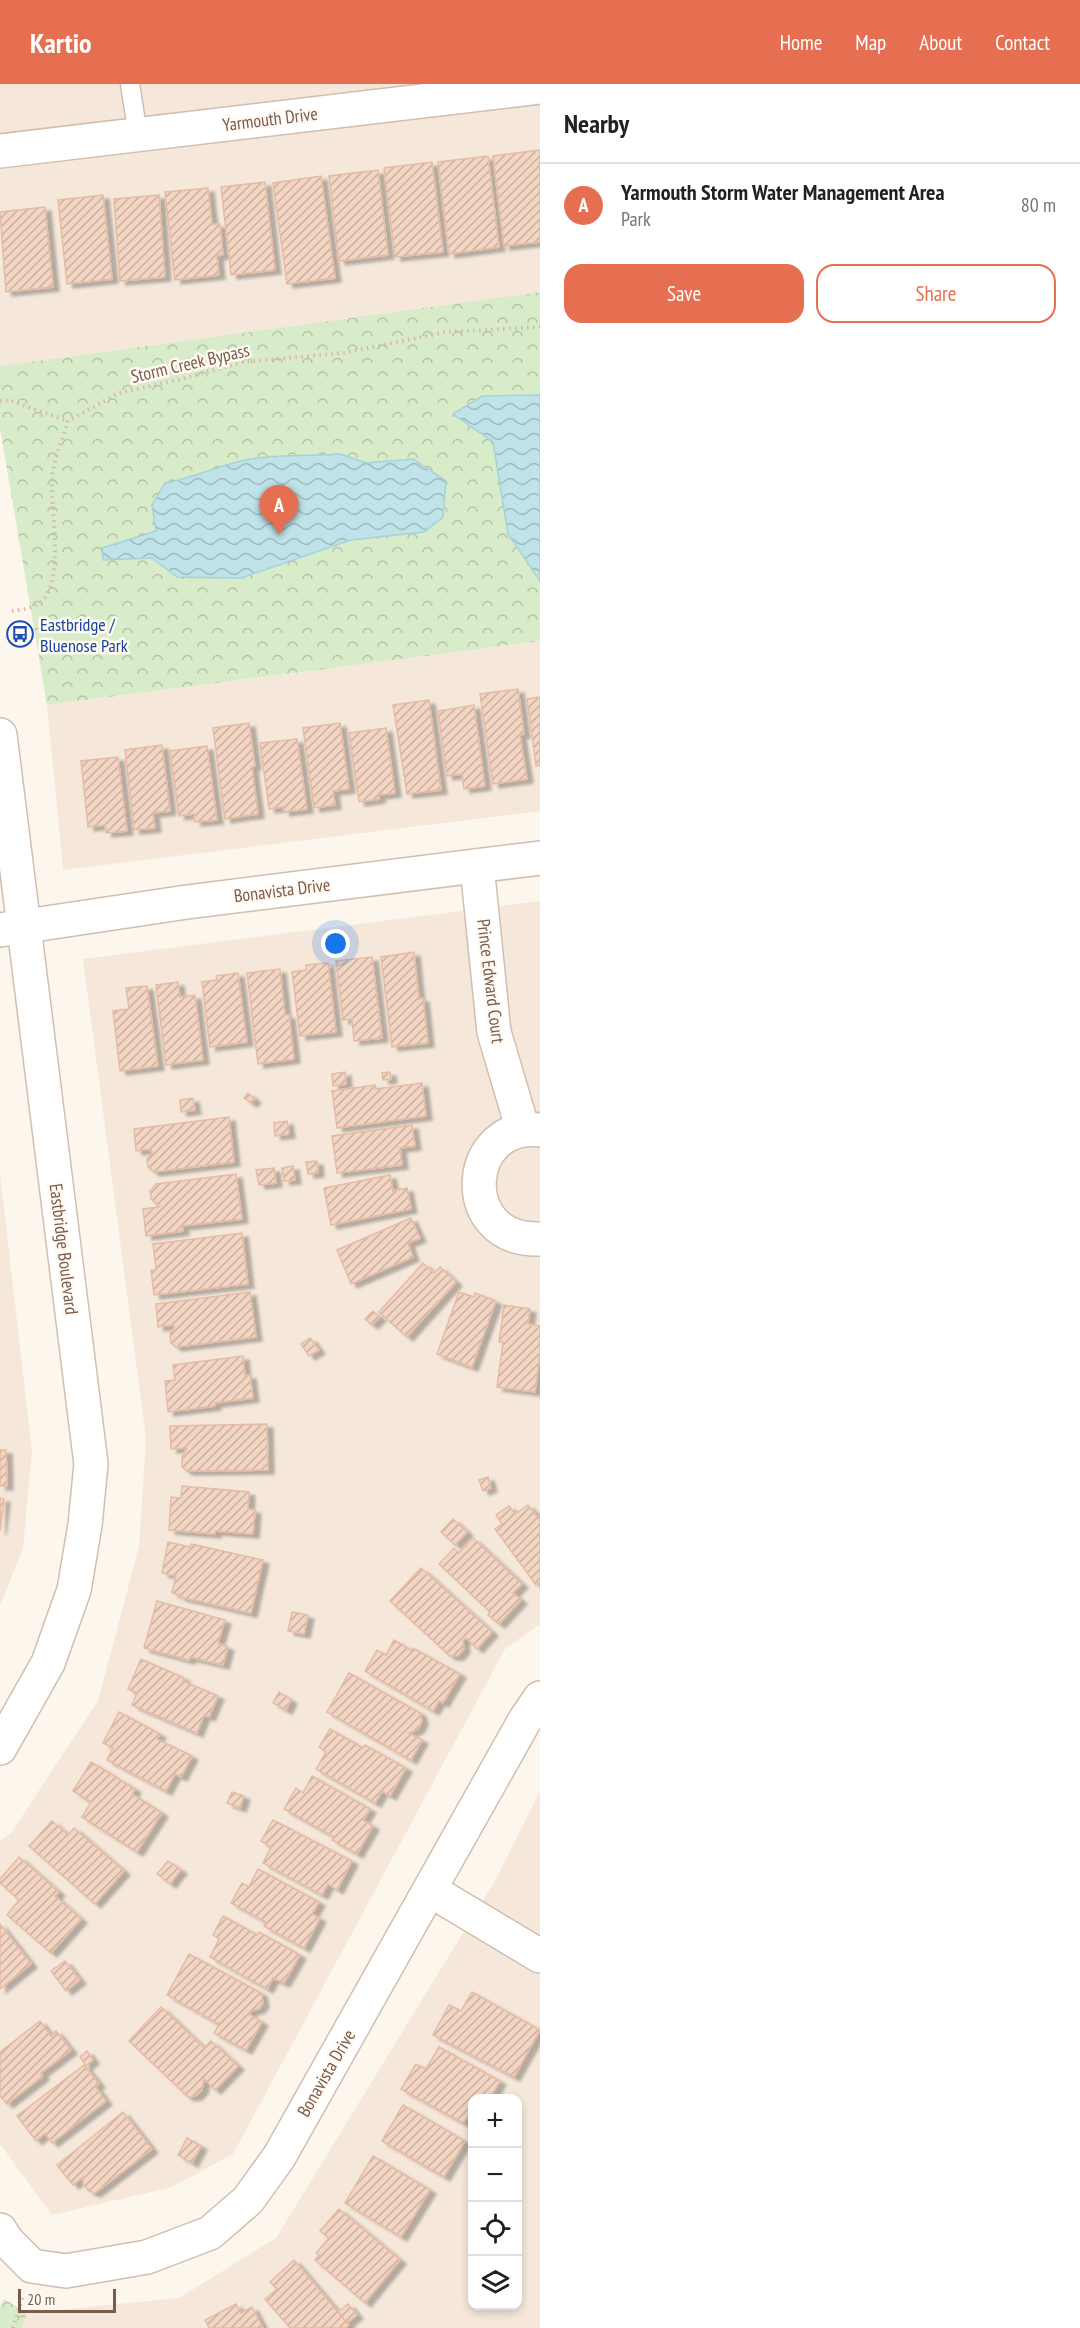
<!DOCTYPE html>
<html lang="en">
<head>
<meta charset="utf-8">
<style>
	:root { --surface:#fff; --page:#f2f2f2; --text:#202124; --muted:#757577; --line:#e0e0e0; --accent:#e76f51 }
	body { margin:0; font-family:"PT Sans Narrow",sans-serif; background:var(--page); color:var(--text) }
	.controls { position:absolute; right:18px; bottom:18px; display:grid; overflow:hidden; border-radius:12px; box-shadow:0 3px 9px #0003 }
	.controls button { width:54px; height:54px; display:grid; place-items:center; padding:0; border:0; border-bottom:2px solid var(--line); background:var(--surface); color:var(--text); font:30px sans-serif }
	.scale { position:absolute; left:18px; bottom:15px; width:98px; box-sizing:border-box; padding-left:6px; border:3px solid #7a5c4d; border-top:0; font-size:16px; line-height:21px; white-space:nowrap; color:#7a5c4d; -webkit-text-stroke:4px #fffaf3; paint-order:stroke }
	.you { position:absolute; left:336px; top:860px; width:21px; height:21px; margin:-15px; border:4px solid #fff; border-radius:50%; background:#1a73e8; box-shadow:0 0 0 9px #1a73e833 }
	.badge { display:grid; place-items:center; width:39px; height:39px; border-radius:50%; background:var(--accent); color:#fff; font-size:20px; font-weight:700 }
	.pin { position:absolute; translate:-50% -50px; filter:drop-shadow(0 2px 3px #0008) }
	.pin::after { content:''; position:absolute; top:32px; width:21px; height:18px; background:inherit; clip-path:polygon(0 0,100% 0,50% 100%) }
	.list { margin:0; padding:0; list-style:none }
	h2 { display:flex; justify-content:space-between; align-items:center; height:78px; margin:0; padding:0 24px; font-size:26px }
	h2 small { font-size:20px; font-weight:400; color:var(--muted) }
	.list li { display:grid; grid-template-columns:39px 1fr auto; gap:18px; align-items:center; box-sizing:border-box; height:84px; padding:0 24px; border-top:2px solid var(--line) }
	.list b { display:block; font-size:22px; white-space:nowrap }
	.list p { margin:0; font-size:20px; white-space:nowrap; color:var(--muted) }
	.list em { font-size:20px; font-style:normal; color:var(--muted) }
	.actions { display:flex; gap:12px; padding:18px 24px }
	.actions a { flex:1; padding:14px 0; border:2px solid var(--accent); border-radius:18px; text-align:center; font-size:21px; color:var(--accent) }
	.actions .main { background:var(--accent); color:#fff }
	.icon { flex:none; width:33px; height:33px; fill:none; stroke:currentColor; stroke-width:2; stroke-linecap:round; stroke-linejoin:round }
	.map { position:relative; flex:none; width:540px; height:2244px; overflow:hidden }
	header { display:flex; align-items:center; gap:36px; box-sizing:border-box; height:84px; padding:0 30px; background:var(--accent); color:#fff }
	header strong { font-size:28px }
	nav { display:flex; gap:33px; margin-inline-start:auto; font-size:21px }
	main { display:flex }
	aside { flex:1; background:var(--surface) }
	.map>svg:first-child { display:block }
</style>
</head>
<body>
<header>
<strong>Kartio</strong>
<nav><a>Home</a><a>Map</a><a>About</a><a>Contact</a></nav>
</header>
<main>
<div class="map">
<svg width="540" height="2244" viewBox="0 0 540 2244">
	<defs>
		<pattern id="park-crowns" width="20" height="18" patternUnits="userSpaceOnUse" patternTransform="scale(1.5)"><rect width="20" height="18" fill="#d8ecc9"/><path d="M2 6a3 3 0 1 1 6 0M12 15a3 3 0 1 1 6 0" fill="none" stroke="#b4c2a5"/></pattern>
		<pattern id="water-waves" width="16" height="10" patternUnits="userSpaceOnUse" patternTransform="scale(1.5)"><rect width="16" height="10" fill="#bfe3e8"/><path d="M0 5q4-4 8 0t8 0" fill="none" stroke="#a0bbbe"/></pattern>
		<pattern id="building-hatch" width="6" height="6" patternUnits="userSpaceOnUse" patternTransform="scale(1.5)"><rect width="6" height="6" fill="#f3d5c3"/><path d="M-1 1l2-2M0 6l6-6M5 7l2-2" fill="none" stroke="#cab0a1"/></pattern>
		<filter id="shadow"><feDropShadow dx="6" dy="4" stdDeviation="1.5" flood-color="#0004"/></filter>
	</defs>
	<rect width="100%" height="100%" fill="#fdf6ec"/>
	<g fill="#f5e8da" fill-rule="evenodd">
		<path d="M0,0H540V208L0,282Z"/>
		<path d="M540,557V727L63,786L47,621Z"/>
		<path d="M540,817V1540L505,1565L233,2070L172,2103L52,2131L0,2060V1757L11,1749L98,1617L139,1462L146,1355L83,875Z"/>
		<path d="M0,1089L32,1368L23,1465L0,1521Z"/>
		<path d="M540,1707V2244H22L27,2229L179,2214L276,2154L496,1795ZM472,2014H518V2222H472Z"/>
	</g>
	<g fill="url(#park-crowns)">
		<path d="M540,208V557L47,621L0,344V282Z"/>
		<path d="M4,2215L27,2229L22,2244H0V2223Z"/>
	</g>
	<g fill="url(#water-waves)" stroke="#a5d3da" stroke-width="1.5">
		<path d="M540,311V497L508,450L493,358L453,330L482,312Z"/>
		<path d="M340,370L366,379L413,375L446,397L443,433L424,448L351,456L241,494L177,493L152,474L103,476L102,464L156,447L152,421L165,399C194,394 221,380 251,375C279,370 311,372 340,370Z"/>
	</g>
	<g fill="url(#building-hatch)" stroke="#e6bba3" stroke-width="1.5" filter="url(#shadow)">
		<path d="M540,66V158L504,162L493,72Z"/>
		<path d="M488,72L499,163L449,170L438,78Z"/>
		<path d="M432,78L443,168L395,173L384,84Z"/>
		<path d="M378,86L388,171L339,177L329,92Z"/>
		<path d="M321,92L335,194L287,200L273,99Z"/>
		<path d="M265,98L275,186L231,191L221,103Z"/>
		<path d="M208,104L212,140H220L223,171L217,172L219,191L175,196L165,108Z"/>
		<path d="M103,111L112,195L67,200L58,116Z"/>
		<path d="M159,111L165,193L120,197L114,115Z"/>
		<path d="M45,123L53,203L6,208L0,128Z"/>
		<path d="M518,605L524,650L520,651L527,695L493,700L480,610Z"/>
		<path d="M540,613V681L536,682L527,615Z"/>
		<path d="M429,616L441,706L407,710L393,621Z"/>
		<path d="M474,621L485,702L464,705L462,690L447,692L438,627Z"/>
		<path d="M249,639L255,682L252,683L258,730L225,735L213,644Z"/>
		<path d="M340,639L349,705L333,707L335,721L314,724L303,644Z"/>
		<path d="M386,644L395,709L379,711V715L359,718L349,649Z"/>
		<path d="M297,655L307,725L284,728L283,723L269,725L260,659Z"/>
		<path d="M162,661L170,727L153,729L155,744L134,746L125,666Z"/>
		<path d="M207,662L217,736L195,738L194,730L179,732L170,667Z"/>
		<path d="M118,673L127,747L106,749L105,741L88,743L81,677Z"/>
		<path d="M414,868L419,915L423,914L428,959L392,963L381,873Z"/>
		<path d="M372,873L382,954L354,957L352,935L343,936L336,877Z"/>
		<path d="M328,879L336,948L300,952L292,888L306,886V881Z"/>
		<path d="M280,885L285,931H289L294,975L258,980L247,889Z"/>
		<path d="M238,889L247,958L210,963L202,898L217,896L216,892Z"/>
		<path d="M178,898L180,913L195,911L203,976L166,981L156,901Z"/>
		<path d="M147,902L158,982L120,987L113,927L129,925L126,904Z"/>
		<path d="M345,988L346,1000L333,1002L332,990Z"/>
		<path d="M390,988L391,995L383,996L382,989Z"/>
		<path d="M422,999L426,1032L337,1044L332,1007L375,1001L376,1005Z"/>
		<path d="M248,1009L255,1015L251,1019L244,1014Z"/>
		<path d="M193,1014L195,1026L181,1028L180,1016Z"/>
		<path d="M229,1033L234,1078L154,1088L148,1083L147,1075L152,1070L151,1065L136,1067L134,1045Z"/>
		<path d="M287,1037L289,1050L275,1052L274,1039Z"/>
		<path d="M412,1041L415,1062L400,1064L402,1081L337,1089L332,1052Z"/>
		<path d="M317,1077L318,1089L308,1090L306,1078Z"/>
		<path d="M293,1082L295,1096L284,1097L282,1084Z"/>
		<path d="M274,1084L276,1099L259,1101L256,1086Z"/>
		<path d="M236,1090L242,1135L182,1142L183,1147L146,1152L143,1125L159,1123L151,1115L150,1107L156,1100Z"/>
		<path d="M390,1091L393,1107L407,1104L411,1125L331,1141L324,1104Z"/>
		<path d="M411,1134L420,1154L408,1159L413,1173L351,1200L337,1166Z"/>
		<path d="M242,1149L248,1200L154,1211L151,1186H156L153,1160Z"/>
		<path d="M423,1179L434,1189L440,1183L456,1198L407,1253L379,1228Z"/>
		<path d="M250,1208L256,1253L176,1263L171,1259L170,1250L174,1244L173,1241L158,1243L156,1220Z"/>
		<path d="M459,1208L474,1213L475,1209L496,1217L472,1283L437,1270Z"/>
		<path d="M504,1221L530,1225L528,1240L540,1242V1268L535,1308L497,1303L503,1258H499Z"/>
		<path d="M373,1227L380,1233L372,1241L365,1235Z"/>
		<path d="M310,1254L319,1266L309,1272L301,1260Z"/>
		<path d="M243,1272L245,1292L250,1291L253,1314L215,1319V1322L168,1328L165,1297L175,1296L173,1281Z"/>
		<path d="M267,1340L268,1386L187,1387L182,1383V1373L187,1364L171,1365L170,1342Z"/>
		<path d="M0,1366H6L7,1402H0Z"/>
		<path d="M488,1393L491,1404L483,1407L479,1396Z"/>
		<path d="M182,1402L249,1408L248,1425L255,1426L253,1450L215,1447V1450L169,1446L171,1413L181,1414Z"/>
		<path d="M0,1414L4,1415L0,1447Z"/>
		<path d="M528,1421L540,1436V1498L536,1501L495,1445L502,1440L496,1431L509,1422L515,1430Z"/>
		<path d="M453,1435L467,1448L455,1461L441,1448Z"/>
		<path d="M473,1454L522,1500L513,1509L521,1516L499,1540L488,1531L490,1528L439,1480L454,1464L459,1469Z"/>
		<path d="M168,1458L190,1463L191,1460L263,1476L251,1529L180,1513V1511L172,1509L176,1492L162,1489Z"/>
		<path d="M421,1484L492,1548L477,1565L466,1554L463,1557L464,1565L458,1572H450L390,1517Z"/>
		<path d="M157,1517L225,1536L218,1559L228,1563L223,1581L190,1573L189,1576L144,1564Z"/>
		<path d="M292,1528L308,1531L304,1550L288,1547Z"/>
		<path d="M394,1556L412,1567L413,1564L460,1590L443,1619L439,1617L433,1627L365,1587L377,1566L386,1571Z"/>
		<path d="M141,1575L184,1594L183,1597L218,1612L209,1633L204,1631L197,1649L132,1621L137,1609L128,1605Z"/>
		<path d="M349,1589L420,1629L422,1637L418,1645L409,1649L422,1656L411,1676L327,1628Z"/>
		<path d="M279,1608L291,1616L286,1626L273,1619Z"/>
		<path d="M119,1628L160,1650L157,1655L192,1672L181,1693L175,1690L166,1707L107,1676L113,1664L103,1659Z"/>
		<path d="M330,1645L363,1664L365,1661L406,1684L390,1712L382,1707L375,1719L316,1685L326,1668L319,1663Z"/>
		<path d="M91,1678L135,1705L132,1710L162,1729L137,1768L82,1733L91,1718L73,1707Z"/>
		<path d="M312,1692L370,1725L363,1736L373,1742L357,1770L332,1756L334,1753L284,1725L296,1704L303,1709Z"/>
		<path d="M232,1708L244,1712L240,1724L227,1719Z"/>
		<path d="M273,1736L352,1777L337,1806L328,1800L322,1811L263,1779L271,1763L261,1757Z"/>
		<path d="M52,1737L68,1751L74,1744L124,1787L95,1820L29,1762Z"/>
		<path d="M19,1773L59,1808L55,1812L81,1835L51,1869L7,1831L19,1816L0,1799V1795Z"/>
		<path d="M168,1777L181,1786L170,1800L157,1790Z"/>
		<path d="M258,1785L319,1818L312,1830L320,1834L304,1864L264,1842L266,1838L231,1819L242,1799L249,1803Z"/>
		<path d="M223,1832L257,1851L259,1848L300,1871L284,1899L273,1894L267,1905L210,1873L219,1855L213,1851Z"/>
		<path d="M0,1840L31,1880L0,1905Z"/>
		<path d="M189,1870L261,1909L263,1919L259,1925L251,1927L249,1930L262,1938L246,1966L214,1949L219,1940L167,1911Z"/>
		<path d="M65,1877L80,1896L66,1907L51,1887Z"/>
		<path d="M472,1908L540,1946L514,1993L433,1951L449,1921L461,1927Z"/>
		<path d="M161,1923L204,1964L211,1957L238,1982L215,2006L204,1995L202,2006L196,2012L188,2013L129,1957Z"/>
		<path d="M40,1937L51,1952L56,1947L71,1966L41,1989L43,1992L7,2020L0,2012V1968Z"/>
		<path d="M439,1963L500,1997L490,2014H472V2026L463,2039L401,2005L416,1980L426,1985Z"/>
		<path d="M87,1967L93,1976L86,1982L80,1973Z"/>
		<path d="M84,1981L99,2000L95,2002L106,2017L52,2059L45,2049L36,2057L17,2032Z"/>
		<path d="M403,2021L465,2057L444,2093L382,2057Z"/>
		<path d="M123,2028L152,2065L95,2109L89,2107L83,2100V2093L73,2101L57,2081Z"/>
		<path d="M187,2054L201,2062L192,2079L178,2071Z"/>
		<path d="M373,2072L430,2106L401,2153L345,2119Z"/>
		<path d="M339,2125L400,2176L365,2219L315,2176L319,2171L316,2169L329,2154L320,2147Z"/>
		<path d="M294,2176L349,2241L346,2244H290L265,2215L277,2205L270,2198Z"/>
		<path d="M236,2220L241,2229L252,2223L263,2244H209L205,2236Z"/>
		<path d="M348,2220L357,2231L347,2239L338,2228Z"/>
	</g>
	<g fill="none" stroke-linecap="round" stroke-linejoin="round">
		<g stroke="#d1beb0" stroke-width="21">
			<path id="service" d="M130,0L138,51"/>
		</g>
		<g stroke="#d1beb0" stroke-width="36">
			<g id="minor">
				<path d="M0,67L540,3"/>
				<path d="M0,651L91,1380L85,1441L74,1506L48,1579L0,1664"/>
				<path d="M477,782L494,948L523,1046"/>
				<path d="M0,846L187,818L540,774"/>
				<path d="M540,1046C464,1036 454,1158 540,1155"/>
				<path d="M430,1806L540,1872"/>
				<path d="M0,2146L7,2157L32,2182L66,2187L147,2173L210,2149L248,2116L279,2073L525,1636L540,1614"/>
			</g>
		</g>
		<g stroke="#d9b8a5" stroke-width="4" stroke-dasharray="1.5 4.5" stroke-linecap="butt">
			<path d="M0,317L9,316L68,337"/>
			<path d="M12,527C22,526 34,524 42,517C65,494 50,425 52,395C53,376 63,355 68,337L119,309L181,295L243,278L344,269L446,248L540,243"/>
			<path d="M13,2244L23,2212"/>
		</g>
		<use href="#service" stroke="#fff" stroke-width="18"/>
		<use href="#minor" stroke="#fff" stroke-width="33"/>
	</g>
	<defs>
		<g id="bus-ring" transform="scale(1.35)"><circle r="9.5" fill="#fffaf3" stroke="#1a4fb4" stroke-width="1.5"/><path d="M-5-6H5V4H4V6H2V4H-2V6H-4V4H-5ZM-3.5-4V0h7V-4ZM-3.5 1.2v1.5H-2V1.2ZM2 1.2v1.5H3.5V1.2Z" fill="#1a4fb4"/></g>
	</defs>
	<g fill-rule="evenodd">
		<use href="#bus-ring" x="20" y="550"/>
	</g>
	<g text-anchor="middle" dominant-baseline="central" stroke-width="5" stroke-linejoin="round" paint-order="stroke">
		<g font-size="18" fill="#7a5c4d" stroke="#fffaf3">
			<text transform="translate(270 35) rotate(-7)">Yarmouth Drive</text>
			<text transform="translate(190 279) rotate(-13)">Storm Creek Bypass</text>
			<text transform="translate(282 806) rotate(-7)">Bonavista Drive</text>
			<text transform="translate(491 897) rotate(83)">Prince Edward Court</text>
			<text transform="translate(64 1165) rotate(83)">Eastbridge Boulevard</text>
			<text transform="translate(326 1989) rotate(-60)">Bonavista Drive</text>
		</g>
		<g font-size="18" fill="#164399" stroke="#fffaf3" text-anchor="start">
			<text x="40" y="540">Eastbridge /<tspan x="40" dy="21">Bluenose Park</tspan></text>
		</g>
	</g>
</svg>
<div class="controls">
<button>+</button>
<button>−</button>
<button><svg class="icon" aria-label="locate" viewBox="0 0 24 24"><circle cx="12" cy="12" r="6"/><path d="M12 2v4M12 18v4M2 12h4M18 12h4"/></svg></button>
<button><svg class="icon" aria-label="layers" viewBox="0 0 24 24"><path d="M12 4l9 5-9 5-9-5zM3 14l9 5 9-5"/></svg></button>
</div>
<div class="scale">20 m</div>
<div class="you"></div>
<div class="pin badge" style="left:279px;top:451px">A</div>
</div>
<aside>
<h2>Nearby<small></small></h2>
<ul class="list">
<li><span class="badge">A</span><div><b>Yarmouth Storm Water Management Area</b><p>Park</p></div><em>80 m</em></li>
</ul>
<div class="actions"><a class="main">Save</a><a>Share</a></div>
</aside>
</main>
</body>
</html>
